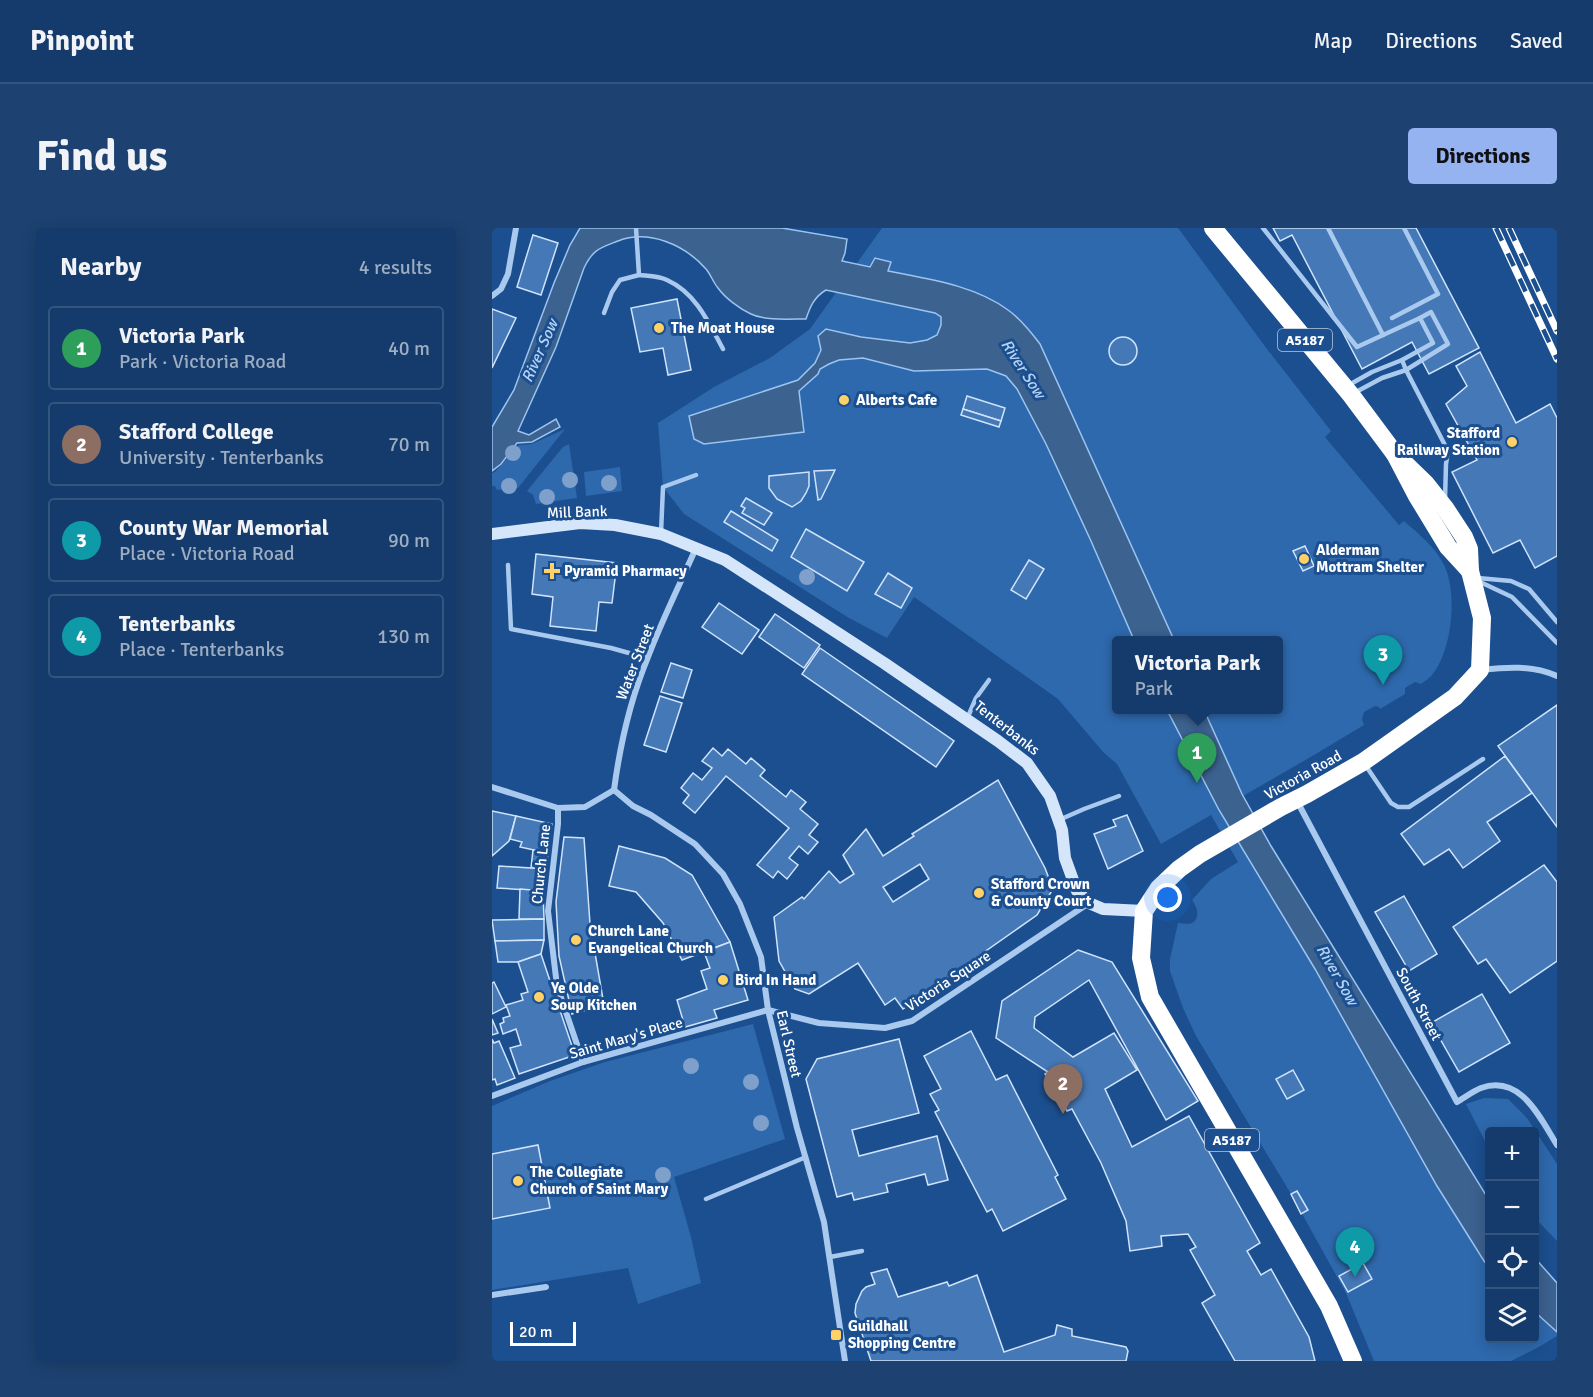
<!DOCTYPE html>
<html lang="en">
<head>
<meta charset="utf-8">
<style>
	:root { --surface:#143b6b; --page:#1d4271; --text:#f1f3f6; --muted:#9dadc1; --line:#33557e; --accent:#95b2f1 }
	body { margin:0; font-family:Signika,sans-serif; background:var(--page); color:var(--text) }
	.controls { position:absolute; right:18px; bottom:18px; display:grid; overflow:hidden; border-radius:6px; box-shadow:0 3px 15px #0003 }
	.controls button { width:54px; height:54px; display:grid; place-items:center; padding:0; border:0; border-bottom:2px solid var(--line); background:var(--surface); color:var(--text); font:30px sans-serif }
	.scale { position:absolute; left:18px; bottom:15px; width:66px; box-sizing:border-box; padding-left:6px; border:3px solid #fff; border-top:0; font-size:16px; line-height:21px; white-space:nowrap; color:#fff; -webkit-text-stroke:4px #1b4f8f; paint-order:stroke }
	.you { position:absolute; left:676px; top:670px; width:21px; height:21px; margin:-15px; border:4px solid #fff; border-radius:50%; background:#1a73e8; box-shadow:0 0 0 9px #1a73e833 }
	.badge { display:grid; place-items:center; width:39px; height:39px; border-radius:50%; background:var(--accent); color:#fff; font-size:20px; font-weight:700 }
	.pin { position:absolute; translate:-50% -50px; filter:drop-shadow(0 2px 3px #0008) }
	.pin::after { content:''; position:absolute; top:32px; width:21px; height:18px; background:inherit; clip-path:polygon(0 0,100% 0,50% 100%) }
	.popup { position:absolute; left:620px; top:408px; width:171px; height:78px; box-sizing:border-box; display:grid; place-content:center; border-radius:6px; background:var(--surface); filter:drop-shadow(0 2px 4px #0005); font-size:20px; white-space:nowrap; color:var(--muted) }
	.popup b { font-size:22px; color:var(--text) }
	.popup::after { content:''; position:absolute; left:50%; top:100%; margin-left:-12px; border:12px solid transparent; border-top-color:var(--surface) }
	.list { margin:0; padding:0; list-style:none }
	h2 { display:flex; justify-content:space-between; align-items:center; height:78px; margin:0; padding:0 24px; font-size:26px }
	h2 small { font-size:20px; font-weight:400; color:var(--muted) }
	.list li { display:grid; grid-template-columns:39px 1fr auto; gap:18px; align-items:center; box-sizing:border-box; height:84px; margin:0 12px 12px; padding:0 12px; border:2px solid var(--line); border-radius:6px }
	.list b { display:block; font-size:22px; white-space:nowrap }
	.list p { margin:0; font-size:20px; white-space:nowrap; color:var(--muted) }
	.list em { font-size:20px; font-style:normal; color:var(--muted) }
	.icon { flex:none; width:33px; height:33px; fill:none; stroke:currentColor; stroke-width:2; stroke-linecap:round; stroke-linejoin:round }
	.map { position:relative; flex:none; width:1065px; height:1133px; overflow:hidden; border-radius:6px }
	header { display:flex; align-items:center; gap:36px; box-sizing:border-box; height:84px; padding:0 30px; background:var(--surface); border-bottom:2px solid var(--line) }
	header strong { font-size:28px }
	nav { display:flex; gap:33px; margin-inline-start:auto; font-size:21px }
	.intro { display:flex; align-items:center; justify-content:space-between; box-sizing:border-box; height:144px; padding:0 36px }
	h1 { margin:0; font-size:42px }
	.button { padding:15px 27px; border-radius:6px; background:var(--accent); color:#111; font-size:21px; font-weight:700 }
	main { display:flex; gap:36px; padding:0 36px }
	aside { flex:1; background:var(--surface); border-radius:6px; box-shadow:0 3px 15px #0003 }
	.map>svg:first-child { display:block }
</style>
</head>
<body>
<header>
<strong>Pinpoint</strong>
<nav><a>Map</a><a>Directions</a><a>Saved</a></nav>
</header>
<div class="intro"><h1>Find us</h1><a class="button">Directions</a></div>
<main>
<aside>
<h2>Nearby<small>4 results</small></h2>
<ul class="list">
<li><span class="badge" style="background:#2e9e5b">1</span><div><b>Victoria Park</b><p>Park · Victoria Road</p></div><em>40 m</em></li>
<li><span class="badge" style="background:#8d6e63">2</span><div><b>Stafford College</b><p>University · Tenterbanks</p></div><em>70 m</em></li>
<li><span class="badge" style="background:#0f9aa8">3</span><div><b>County War Memorial</b><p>Place · Victoria Road</p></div><em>90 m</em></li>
<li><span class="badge" style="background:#0f9aa8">4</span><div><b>Tenterbanks</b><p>Place · Tenterbanks</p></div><em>130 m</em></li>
</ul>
</aside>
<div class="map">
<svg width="1065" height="1133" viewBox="0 0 1065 1133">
	<rect width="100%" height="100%" fill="#1b4f8f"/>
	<g fill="#2e69ad" fill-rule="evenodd">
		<path d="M390,0H686L775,121L839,203L833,209L907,297L912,293C927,306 943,319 952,337C966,365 960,423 940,447C937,451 932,453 929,456L923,454L913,460V466L888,481L887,479L883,478L872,484L870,491L872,497L822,527L727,582L823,741L945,958L992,1033L997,1039L998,1110H1042L1043,1084L1065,1104V1108L1045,1120L1019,1133H882L854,1065L799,966L704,808L691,780L678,743V731L686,695L697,696L702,694C708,687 705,679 700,672L719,651L746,634L719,587L669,616L625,536L612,525L566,471L422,369L395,410L357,390L192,286L171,259L166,195L222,159L278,130L318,101ZM624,412H786V482H624Z"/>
		<path d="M73,201L26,260L5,262L3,258H0V245L3,244L27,217L40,216Z"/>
		<path d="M77,216L85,270L44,276L41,267L35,263L71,219Z"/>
		<path d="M128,239L130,263L94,268L92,244Z"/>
		<path d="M261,796L293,911L182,949L199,1009L209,1055L146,1076L136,1040L0,1062V878L58,853L113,834Z"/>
		<path d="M992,870L1016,871L1035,890L1065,936V1013L1043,990L1042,904H998L997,921L974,876Z"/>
	</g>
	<g fill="#3c6290" stroke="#9cc4f0" stroke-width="1.5">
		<path d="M88,0H290L355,11L353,25L350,33L378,39L383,30L399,34L396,43C436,51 482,57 516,82C529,91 539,104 548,116L682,412H642L599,313L554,216L525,161L514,148L495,141L422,143L371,130L347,132L337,136L328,141L326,146L307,163L312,204L212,216L202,211L197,188L306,152L323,135L329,122L326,108L334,101L369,109L418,115L435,112L445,107L449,97V89L443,85L334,62C322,69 318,79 314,91C298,91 273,93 259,86C248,81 233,70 226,60C221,54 219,47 214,41C193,17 157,1 126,13C108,20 101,21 92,40L64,119L26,203L37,207L64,191L68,199L40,214L25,215L9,236L0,243V199L22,162L62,55L78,17Z"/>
		<path d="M675,482H712L750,566L779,618L997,972V1039L992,1033L945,958L823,741L727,582Z"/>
		<path d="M1042,1029L1065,1055V1104L1043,1084Z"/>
	</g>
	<g fill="#4478b7" stroke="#cfe3fa" stroke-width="1.5" fill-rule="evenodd">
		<path d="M781,0H924L987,120L937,146L920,114L870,141L800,7L788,13Z"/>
		<path d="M41,7L66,15L49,67L25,59Z"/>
		<path d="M185,71L199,142L176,147L171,120L148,124L139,80Z"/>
		<path d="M0,81L24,90L0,140Z"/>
		<circle cx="631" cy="123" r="14"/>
		<path d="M988,124L1024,195L1058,176L1065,190V328L1043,340L1028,312L1001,325L960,244L985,232L954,176L975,158L964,138Z"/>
		<path d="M475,168L513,180L509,193L471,181Z"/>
		<path d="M471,181L509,193L507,199L469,187Z"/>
		<path d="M343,242L329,271L326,272L322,243Z"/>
		<path d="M317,244V258L314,265L309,273L300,279L285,271L277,260V248Z"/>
		<path d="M254,270L280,285L272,297L250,285L253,280L249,278Z"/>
		<path d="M239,283L286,312L280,323L232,294Z"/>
		<path d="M314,301L372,334L355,363L299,329Z"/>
		<path d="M813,318L822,338L811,343L801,323Z"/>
		<path d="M44,326L125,335L120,375L107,374L104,403L58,398L61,369L40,366Z"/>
		<path d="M537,332L552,341L534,371L519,362Z"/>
		<path d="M396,345L420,360L409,380L383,366Z"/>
		<path d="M227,375L267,402L250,426L210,399Z"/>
		<path d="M283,386L328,417L312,440L267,409Z"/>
		<path d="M328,420L462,513L444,539L310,446Z"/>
		<path d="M179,435L200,442L191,470L169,464Z"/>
		<path d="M168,468L190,475L174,524L152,517Z"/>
		<path d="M1065,477V599L1006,518Z"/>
		<path d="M221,520L230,528L236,521L254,536L259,530L273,542L268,548L294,569L299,562L314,574L308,581L326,596L317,607L326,614L316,626L307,618L297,630L306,637L295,651L286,643L281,650L265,637L297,600L234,548L203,585L191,575L197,567L189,560L201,545L210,552L220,540L210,533Z"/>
		<path d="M1013,528L1040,565L995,594L1008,613L971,640L957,621L932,637L909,606Z"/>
		<path d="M506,552L553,640L561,661L545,687L411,781L403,770L393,777L366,735L317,766L303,761L287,733L282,689L310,669L312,671L337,643L348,655L362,646L351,627L374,601L391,628L422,608L420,606ZM428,636L437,651L401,674L391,659Z"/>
		<path d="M0,583L24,588L17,613L0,628Z"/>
		<path d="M635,587L651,623L616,641L602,606L624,598L621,592Z"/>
		<path d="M24,588L60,596L56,625L28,619L30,614L18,611Z"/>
		<path d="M72,609L92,610L98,696L112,777L80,786L67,728L64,674Z"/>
		<path d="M127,618L173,630L200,647L238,714L190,732L171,695L144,664L117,658Z"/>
		<path d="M41,622L56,625L54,641L39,640Z"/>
		<path d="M1052,637L1065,654V733L1018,765L994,731L986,736L961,699Z"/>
		<path d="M7,638L54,641L51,663L5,660Z"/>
		<path d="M28,661L51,663L52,691H27Z"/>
		<path d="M912,668L945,726L917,743L883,684Z"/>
		<path d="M52,691V712L3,713L0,692Z"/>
		<path d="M52,712L49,726L26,734H6L3,713Z"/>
		<path d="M238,714L256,772L222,782L225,790L193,799L185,772L215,761L209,743L218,740L212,724Z"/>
		<path d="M586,722L620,734L706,873L674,892L597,752L543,789L542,800L581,829L622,805L645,842L613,861L640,919L697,888L768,1015L755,1023L769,1047L779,1041L817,1109L823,1133H743L710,1075L723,1067L698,1022L704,1019L696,1006L669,1008L670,1018L638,1023L634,993L609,935L580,881L575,883L553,846L556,844L504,810L510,773Z"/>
		<path d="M49,726L83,827L27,846L18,820L29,817L24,801L11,806L8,796L12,794L11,790L18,788L14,777L31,772L29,766L36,764L26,734Z"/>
		<path d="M2,754L14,779L0,786V755Z"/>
		<path d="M990,766L1018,815L967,844L939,795Z"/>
		<path d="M0,791L6,805L0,807Z"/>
		<path d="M479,803L504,852L515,847L566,947L563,949L574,971L511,1003L500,981L495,984L443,884L447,882L438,866L449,861L432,828Z"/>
		<path d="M0,811L2,815L7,813L23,850L5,857L3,851L0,852Z"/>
		<path d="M407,811L427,885L360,902L367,928L445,908L456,952L436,957L433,946L394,956L396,964L362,972L360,965L345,969L314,851L325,831Z"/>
		<path d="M801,842L812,862L795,871L784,851Z"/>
		<path d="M46,917L58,980L0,991V926Z"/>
		<path d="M805,963L816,982L809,986L799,966Z"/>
		<path d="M871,1035L880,1051L856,1064L847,1048Z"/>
		<path d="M395,1041L406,1069L455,1054L457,1058L485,1047L512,1124L563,1107L565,1097L580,1101V1108L634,1119L636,1123L634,1133H379L363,1085L364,1076L370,1063L374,1059L383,1056L379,1045Z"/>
	</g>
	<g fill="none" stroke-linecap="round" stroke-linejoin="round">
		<g stroke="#a9c9ee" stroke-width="4.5">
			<path d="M144,0L147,47C156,48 167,48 175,52C204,65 217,95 231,121"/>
			<path d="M771,0L865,119L928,90L941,115L910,132L880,144L855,158"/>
			<path d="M836,0L891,107"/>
			<path d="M112,85L120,64L128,52L147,47"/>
			<path d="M900,90L946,66L912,0"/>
			<path d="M910,132L914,142L956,116L939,84L928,90"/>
			<path d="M864,164L890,150L914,142L956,223L954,236L953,272"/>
			<path d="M169,305L171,259L204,247"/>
			<path d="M16,337L19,401L119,420L155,430"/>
			<path d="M986,350L1019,353L1037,361L1065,394"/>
			<path d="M986,353L1020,369L1065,415"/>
			<path d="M475,491L484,470L497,452"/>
			<path d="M874,538L899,575L906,579H917L991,531"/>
			<path d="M567,592L592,581L627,568"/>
			<path d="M214,971L314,929"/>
			<path d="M338,1029L370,1023"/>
		</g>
		<g stroke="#a9c9ee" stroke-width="6">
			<path d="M0,68L9,61L16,46L24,0"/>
			<path d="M989,442C1015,439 1040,437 1065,448"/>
			<path d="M0,559L66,580L93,579L122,562"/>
			<path d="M122,562L141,578L159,587L203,616L231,646L248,676L269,729L276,782L305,900L332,994L353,1133"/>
			<path d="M122,562C128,517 138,472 156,429C170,392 188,356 204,320"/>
			<path d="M805,573L965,874C972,870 981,863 989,860C1029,846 1048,890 1065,917"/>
			<path d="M66,580V596L56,683L65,758L91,834"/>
			<path d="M0,868L91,834L276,782L327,795L393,800L420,793L597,675"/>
			<path d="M0,1067L54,1059"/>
		</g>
		<path stroke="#d6e6fa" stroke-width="12" d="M0,306L88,295L123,297L169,306L233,332L392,435L506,513L535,535L558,568L570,602L573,630L585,663L597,675L611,681L652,683"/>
		<g stroke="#fff" stroke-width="18">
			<path d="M721,0L859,167L903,226L925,268L956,319L978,343"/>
			<path d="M861,1133L837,1078L658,769L649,730L652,683L667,660L687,641L708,626L789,579L815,566L871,534L963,469L988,442L990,390L978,343L977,321L972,309L953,280L934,256L903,226"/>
		</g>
		<g stroke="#fff" stroke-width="7">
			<g id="rail">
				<path d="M1004,0L1065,131"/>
				<path d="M1017,0L1065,103"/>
			</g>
		</g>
		<use href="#rail" stroke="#1b4f8f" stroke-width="4.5" stroke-dasharray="14" stroke-linecap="butt"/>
	</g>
	<g fill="#7ea0ca">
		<circle cx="21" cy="225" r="8"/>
		<circle cx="78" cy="252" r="8"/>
		<circle cx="117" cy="255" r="8"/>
		<circle cx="17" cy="258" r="8"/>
		<circle cx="55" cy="269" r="8"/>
		<circle cx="315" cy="349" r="8"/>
		<circle cx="199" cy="838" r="8"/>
		<circle cx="259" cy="854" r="8"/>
		<circle cx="269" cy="895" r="8"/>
		<circle cx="171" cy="947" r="8"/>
	</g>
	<g fill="#ffd166" stroke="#1b4f8f" stroke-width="2">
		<circle cx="167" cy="100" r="6"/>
		<circle cx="352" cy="172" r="6"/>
		<circle cx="1020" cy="214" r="6"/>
		<circle cx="812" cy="331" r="6"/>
		<path d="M57 334h6v6h6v6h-6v6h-6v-6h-6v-6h6z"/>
		<circle cx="487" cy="665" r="6"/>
		<circle cx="84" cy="712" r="6"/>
		<circle cx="231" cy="752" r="6"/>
		<circle cx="47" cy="769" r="6"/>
		<circle cx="26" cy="953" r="6"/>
		<rect x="338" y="1101" width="12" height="12" rx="3"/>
	</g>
	<g text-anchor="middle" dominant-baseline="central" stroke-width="6" stroke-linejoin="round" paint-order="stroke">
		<g fill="#1b4f8f" stroke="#bbcadd" stroke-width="1.5">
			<rect x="786" y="101" width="54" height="22" rx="4.5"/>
			<rect x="713" y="901" width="54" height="22" rx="4.5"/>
		</g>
		<g font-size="14" font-weight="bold" fill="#fff">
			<text x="813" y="112">A5187</text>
			<text x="740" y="912">A5187</text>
		</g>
		<g font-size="15" font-weight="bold" fill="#fff" stroke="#1b4f8f" text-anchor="start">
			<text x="179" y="100">The Moat House</text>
			<text x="364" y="172">Alberts Cafe</text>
			<text x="1008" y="205" text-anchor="end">Stafford<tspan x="1008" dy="17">Railway Station</tspan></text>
			<text x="824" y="322">Alderman<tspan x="824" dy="17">Mottram Shelter</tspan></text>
			<text x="72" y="343">Pyramid Pharmacy</text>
			<text x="499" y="656">Stafford Crown<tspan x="499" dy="17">&amp; County Court</tspan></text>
			<text x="96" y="703">Church Lane<tspan x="96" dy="17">Evangelical Church</tspan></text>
			<text x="243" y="752">Bird In Hand</text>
			<text x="59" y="760">Ye Olde<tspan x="59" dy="17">Soup Kitchen</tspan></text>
			<text x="38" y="944">The Collegiate<tspan x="38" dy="17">Church of Saint Mary</tspan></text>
			<text x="356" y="1098">Guildhall<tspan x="356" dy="17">Shopping Centre</tspan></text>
		</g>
		<g font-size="15" fill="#fff" stroke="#1b4f8f">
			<text transform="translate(85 284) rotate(-2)">Mill Bank</text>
			<text transform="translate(143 434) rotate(-69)">Water Street</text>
			<text transform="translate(515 500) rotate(38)">Tenterbanks</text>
			<text transform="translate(811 547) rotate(-29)">Victoria Road</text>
			<text transform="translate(49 636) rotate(-84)">Church Lane</text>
			<text transform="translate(456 753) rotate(-33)">Victoria Square</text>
			<text transform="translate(927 776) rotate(62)">South Street</text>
			<text transform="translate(134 810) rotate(-16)">Saint Mary's Place</text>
			<text transform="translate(297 816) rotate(77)">Earl Street</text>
		</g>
		<g font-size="16" font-style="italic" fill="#b5d3f5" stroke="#1b4f8f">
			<text transform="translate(48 123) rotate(-66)">River Sow</text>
			<text transform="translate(531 141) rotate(57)">River Sow</text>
			<text transform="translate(845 747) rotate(60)">River Sow</text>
		</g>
	</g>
</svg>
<div class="controls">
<button>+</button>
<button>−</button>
<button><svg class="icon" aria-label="locate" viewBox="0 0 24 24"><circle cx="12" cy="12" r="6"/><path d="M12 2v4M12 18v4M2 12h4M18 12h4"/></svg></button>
<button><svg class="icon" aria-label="layers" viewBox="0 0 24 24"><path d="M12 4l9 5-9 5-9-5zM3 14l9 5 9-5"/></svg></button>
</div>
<div class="scale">20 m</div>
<div class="you"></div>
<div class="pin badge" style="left:705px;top:555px;background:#2e9e5b">1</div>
<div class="popup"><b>Victoria Park</b>Park</div>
<div class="pin badge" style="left:571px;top:886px;background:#8d6e63">2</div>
<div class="pin badge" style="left:891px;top:457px;background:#0f9aa8">3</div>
<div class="pin badge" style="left:863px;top:1049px;background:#0f9aa8">4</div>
</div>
</main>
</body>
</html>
